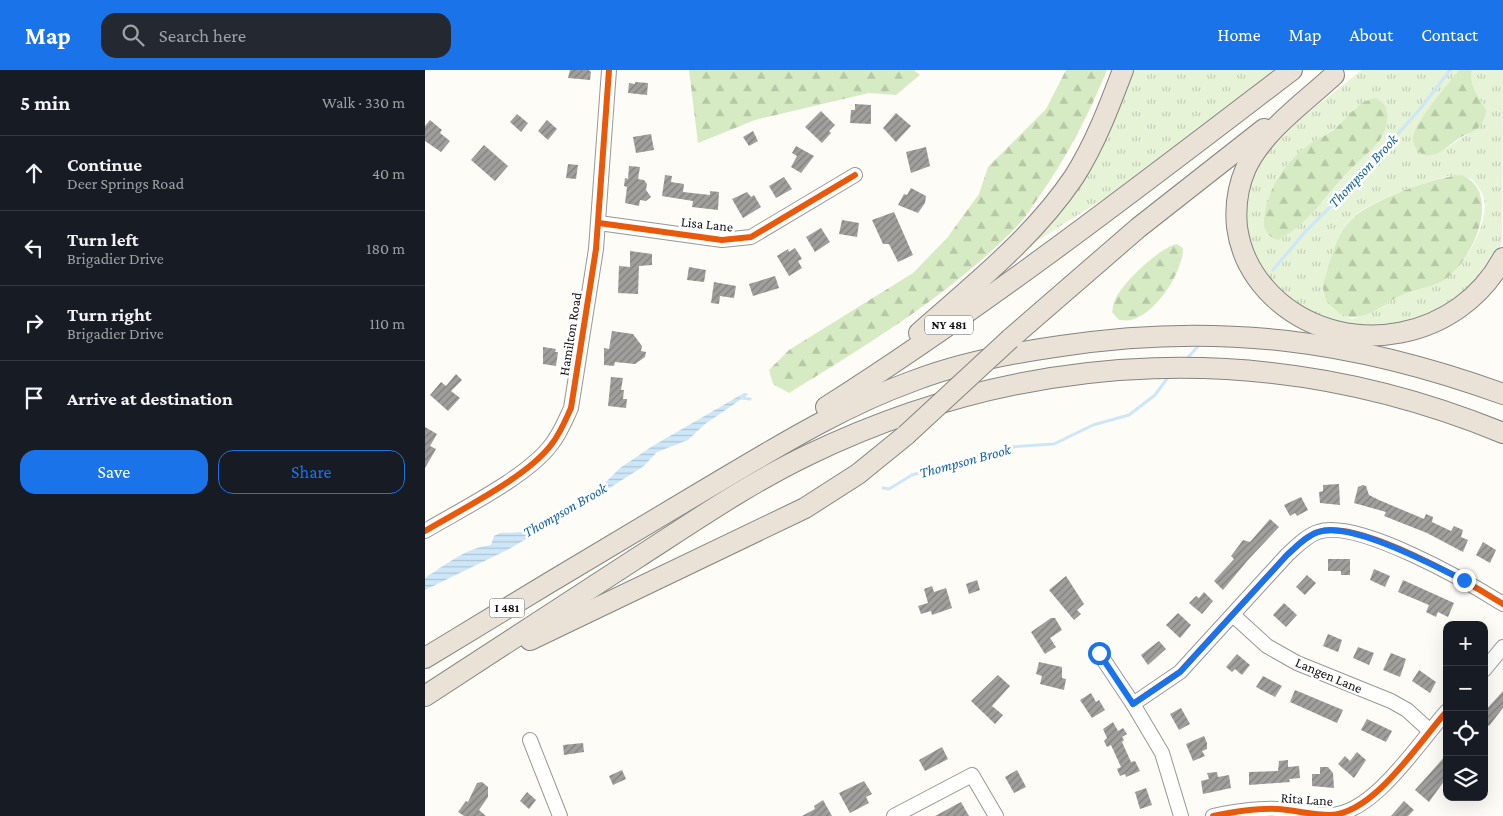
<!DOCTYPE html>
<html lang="en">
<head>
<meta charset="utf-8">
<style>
	:root { --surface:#171b24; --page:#242831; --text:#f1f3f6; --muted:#9ea1a6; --line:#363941; --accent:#1a73e8 }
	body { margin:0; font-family:"Crimson Pro",serif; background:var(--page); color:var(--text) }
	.controls { position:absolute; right:15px; bottom:15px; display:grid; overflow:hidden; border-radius:10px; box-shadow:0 5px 20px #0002 }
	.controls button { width:45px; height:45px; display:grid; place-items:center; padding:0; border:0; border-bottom:1px solid var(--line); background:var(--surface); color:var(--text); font:25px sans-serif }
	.stop { position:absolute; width:15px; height:15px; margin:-11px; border:4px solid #1a73e8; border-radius:50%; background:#fff }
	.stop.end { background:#1a73e8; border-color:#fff; box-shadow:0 1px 5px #0008 }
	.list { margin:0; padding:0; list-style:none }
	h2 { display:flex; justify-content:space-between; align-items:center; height:65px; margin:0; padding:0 20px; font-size:21px }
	h2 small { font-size:16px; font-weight:400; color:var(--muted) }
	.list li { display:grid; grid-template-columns:32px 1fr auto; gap:15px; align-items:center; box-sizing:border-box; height:75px; padding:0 20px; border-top:1px solid var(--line) }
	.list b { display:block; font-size:19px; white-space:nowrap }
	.list p { margin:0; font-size:16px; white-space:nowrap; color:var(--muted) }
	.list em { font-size:16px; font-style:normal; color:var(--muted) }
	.actions { display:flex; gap:10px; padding:15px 20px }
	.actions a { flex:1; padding:11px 0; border:1px solid var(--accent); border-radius:15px; text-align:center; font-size:18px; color:var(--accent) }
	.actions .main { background:var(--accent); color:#fff }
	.icon { flex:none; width:28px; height:28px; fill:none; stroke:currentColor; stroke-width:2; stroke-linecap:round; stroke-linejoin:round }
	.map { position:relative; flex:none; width:1078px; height:746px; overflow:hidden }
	header { display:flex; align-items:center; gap:30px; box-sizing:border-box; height:70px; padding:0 25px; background:var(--accent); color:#fff }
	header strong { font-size:24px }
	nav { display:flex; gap:28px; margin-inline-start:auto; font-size:18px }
	.search { width:350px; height:45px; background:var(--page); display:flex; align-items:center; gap:12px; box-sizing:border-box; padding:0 18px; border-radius:15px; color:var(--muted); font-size:19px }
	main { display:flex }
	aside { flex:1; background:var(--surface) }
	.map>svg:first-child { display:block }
</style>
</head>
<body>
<header>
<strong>Map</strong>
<div class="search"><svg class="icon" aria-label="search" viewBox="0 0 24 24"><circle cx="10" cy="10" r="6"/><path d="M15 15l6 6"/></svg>Search here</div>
<nav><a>Home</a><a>Map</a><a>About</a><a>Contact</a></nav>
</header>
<main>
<aside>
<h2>5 min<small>Walk · 330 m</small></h2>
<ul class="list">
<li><svg class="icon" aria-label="ahead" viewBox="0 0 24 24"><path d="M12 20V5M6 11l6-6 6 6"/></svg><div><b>Continue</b><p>Deer Springs Road</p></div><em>40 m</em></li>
<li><svg class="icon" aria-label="left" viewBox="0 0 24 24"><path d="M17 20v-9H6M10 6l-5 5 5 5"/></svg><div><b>Turn left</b><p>Brigadier Drive</p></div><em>180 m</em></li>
<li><svg class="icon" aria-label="right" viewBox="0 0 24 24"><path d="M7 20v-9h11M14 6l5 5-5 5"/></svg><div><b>Turn right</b><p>Brigadier Drive</p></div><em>110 m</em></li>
<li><svg class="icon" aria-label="arrive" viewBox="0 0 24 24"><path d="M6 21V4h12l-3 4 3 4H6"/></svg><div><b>Arrive at destination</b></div></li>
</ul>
<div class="actions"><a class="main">Save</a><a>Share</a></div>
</aside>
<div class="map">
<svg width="1078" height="746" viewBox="0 0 1078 746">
	<defs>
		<pattern id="grass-tufts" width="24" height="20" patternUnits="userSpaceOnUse" patternTransform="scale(1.25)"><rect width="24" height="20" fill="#e6f3d7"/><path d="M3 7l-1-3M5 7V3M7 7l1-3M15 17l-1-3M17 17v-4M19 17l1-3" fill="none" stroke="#c4cfb8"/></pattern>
		<pattern id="forest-firs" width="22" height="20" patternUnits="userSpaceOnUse" patternTransform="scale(1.25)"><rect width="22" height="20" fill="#d6ebc4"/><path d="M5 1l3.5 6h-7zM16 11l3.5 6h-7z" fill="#b7c8a7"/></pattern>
		<pattern id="water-rules" width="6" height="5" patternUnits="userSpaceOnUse" patternTransform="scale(1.25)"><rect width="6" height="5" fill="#cde7f8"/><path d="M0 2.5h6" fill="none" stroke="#afc5d4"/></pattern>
		<pattern id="building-hatch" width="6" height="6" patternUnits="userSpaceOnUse" patternTransform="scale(1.25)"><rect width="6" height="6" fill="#a19f9c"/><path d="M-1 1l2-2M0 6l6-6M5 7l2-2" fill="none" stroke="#82807e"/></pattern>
	</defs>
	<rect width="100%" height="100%" fill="#fdfcf7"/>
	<g fill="url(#grass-tufts)" fill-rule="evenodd">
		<path d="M707,0H853L727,98L604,176Z"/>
		<path d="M937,0H1034L1003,41L1020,79L1054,57L1062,41C1054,27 1044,16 1047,0H1078L1077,173L1061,201L1018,240L955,260L893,249L844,214L820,165L823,110L852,67ZM932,37L922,103L897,133L852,108L866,90L883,75L906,62ZM1023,106L1047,109C1051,114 1057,121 1059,128C1064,154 1041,194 1021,208C1009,217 992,218 978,224C961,233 946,244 927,249L908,239L898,223C903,199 908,166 927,148C946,130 997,113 1023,106Z"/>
	</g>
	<g fill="url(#forest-firs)">
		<path d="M264,0H489L495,5L471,25L444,23L330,50L273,73Z"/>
		<path d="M641,0H682C664,44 643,85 616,124C609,133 604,143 596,152C530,222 445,273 364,323L348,314L344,300L364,280L488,203L522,168L554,124L563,97L621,39Z"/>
		<path d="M1034,0H1047C1044,16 1054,27 1062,41C1060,46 1058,53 1053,58C1048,62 1042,64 1036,67C1023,75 1004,97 991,78C988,74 988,71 988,67C992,49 1022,16 1034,0Z"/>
		<path d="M951,28C957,31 961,35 962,42C966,70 938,85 922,103C900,127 882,155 853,170C843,167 838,160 839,150C842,120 858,94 882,76C891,69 901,66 909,60C922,48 933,31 951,28Z"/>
		<path d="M1036,105C1078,121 1049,187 1022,208C1010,217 993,218 979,224C956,234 932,261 908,238C901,231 898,225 898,215C905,193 910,163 928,148C947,130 1009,107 1036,105Z"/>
		<path d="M752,174L758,178C758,202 731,244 706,250C703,251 698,250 694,250L687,242C688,238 688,233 690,230C696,214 735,177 752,174Z"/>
	</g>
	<path fill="url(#water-rules)" d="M319,323L324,324L280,354L263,370L232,382L219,396L139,447L84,479L0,520V508C20,495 41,478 66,475L69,466L75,463L97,462L138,441L177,416L195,398L226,377Z"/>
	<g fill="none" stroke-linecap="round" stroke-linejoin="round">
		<g stroke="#cde7f8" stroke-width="3">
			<path d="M848,200L880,162L918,124L936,99L956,83L995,39L1025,0"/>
			<path d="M759,292L775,274"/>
			<path d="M316,328L325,329"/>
			<path d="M458,418L464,419L487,405L584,377L629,374L668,355L704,345L730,325L744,306"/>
		</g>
	</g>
	<g fill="url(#building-hatch)">
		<path d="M145,0H164L166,2L165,10L143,8Z"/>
		<path d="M210,12L223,13L222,25L203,23L204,13L210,14Z"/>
		<path d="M430,34L446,35V54L425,53L426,40H430Z"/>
		<path d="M396,41L410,55L404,61L406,63L397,73L380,57Z"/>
		<path d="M471,43L486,56L471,72L458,58Z"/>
		<path d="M92,44L103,53L96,62L85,52Z"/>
		<path d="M5,50L17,60L15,63L25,71L16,82L0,71V56Z"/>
		<path d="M122,50L132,59L123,70L113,61Z"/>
		<path d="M328,61L333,71L324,76L318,67Z"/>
		<path d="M226,64L229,80L211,83L208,67Z"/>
		<path d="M59,75L83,96L70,111L46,90Z"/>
		<path d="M371,76L389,86L376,103L366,97L372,86L367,83Z"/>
		<path d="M501,77L505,96L486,103L481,82Z"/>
		<path d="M143,94L153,95L151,109L141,108Z"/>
		<path d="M204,96L215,97L213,109L219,110L222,114L221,120L226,127L221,131L215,130L214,136L200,133L202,117L199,116L200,108L203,109Z"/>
		<path d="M240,105L247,106L246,112L259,114L258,122L285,125V121L294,122L293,140L267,137L268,131L237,126Z"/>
		<path d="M359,107L367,119L351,128L344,116Z"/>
		<path d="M486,118L501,126L500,133L493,143L473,135L479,124L482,125Z"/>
		<path d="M322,122L326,127L329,125L336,137L318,148L307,129Z"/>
		<path d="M469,142L488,185L473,192L464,174H458L447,150Z"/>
		<path d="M417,150L434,153L432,167L414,164Z"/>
		<path d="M396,158L405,172L390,182L381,167Z"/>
		<path d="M370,178L377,189L373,191L377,198L364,206L352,186L363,179L364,182Z"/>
		<path d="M205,181L227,184V195L214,196L213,224L193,223L194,196L205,197Z"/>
		<path d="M264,197L281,200L279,212L262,210Z"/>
		<path d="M350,206L354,218L328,226L324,214Z"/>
		<path d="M289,212L311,216L309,228L295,226L294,234L286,233Z"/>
		<path d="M187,261L208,264L217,276L216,281L221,282L220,287L210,294L190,292L189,296L179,295V278L184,279Z"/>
		<path d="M118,277L131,279L130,282H133L131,296L118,294Z"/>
		<path d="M31,304L37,310L26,321L35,328L23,341L5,325L16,312L21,316Z"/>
		<path d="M186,307L198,308L196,320H199L198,329H202L201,338L183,336Z"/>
		<path d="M0,357L12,364L5,376L11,379L0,398Z"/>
		<path d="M914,414L915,435L895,433L894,422L898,421V415Z"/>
		<path d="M938,415L941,416L944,425L954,430L999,449L1001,444L1008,447L1007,452L1026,461L1029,456L1038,460L1036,467L1043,470L1038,482L1002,463L959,446L961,442L929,433L933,417Z"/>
		<path d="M876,427L883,440L872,446L870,443L865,446L859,435Z"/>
		<path d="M845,449L854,457L823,490L798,520L789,511L809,489L806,486L818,470L825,472Z"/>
		<path d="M1058,472L1071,480L1065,493L1051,485Z"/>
		<path d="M903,489H925V505H916V501H903Z"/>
		<path d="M949,499L965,506L960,517L945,510Z"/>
		<path d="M882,505L891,513L880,525L871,517Z"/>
		<path d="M641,506L659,534L652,540L656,544L649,550L624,520Z"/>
		<path d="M552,510L555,520L544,524L541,514Z"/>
		<path d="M978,510L1029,533L1023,547L1013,542L1011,547L1001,542L1004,535L973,522Z"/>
		<path d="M507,516L509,522L521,518L527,538L507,545L506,541L496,544L493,536L503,533L499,519Z"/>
		<path d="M779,522L788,531L777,544L764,533L771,526L774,528Z"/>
		<path d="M859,533L872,545L861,557L848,545Z"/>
		<path d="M753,543L766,555L755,568L741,555Z"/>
		<path d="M626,548H630L637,560L625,568L631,577L620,584L606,562Z"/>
		<path d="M903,564L917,570L913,582L898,576Z"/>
		<path d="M734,571L741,579L723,595L716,585Z"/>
		<path d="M933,577L949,583L944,595L928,588Z"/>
		<path d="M966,583L981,589L975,607L958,600Z"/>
		<path d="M812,584L825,595L817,605L810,599L807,602L801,597Z"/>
		<path d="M614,592L637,597V608L641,609L639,620L615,614L617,606L611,604Z"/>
		<path d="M994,600L1011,612L1005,623L987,611Z"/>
		<path d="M573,605L585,616L567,636L578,645L570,654L546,631Z"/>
		<path d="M838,606L857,616L850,627L831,617Z"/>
		<path d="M870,620L918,640L912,653L865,632Z"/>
		<path d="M1078,621V638L1064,656L1059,652V642Z"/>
		<path d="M666,623L671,632L674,630L680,640L667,648L655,630Z"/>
		<path d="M756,638L765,654L754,660L745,644Z"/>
		<path d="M942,649L967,661L961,672L936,660Z"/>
		<path d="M688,652L693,661L698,658L702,664L697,667L699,670L697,672L706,692L710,691L715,701L701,707L700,704L695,706L692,699L696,697L686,675L682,677L679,671L682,668L678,659Z"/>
		<path d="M779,666L782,673V679L777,681L780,686L768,691L761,674Z"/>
		<path d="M158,673L159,682L139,685L138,675Z"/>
		<path d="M517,677L523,689L500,701L494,690Z"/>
		<path d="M932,682L941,690L929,708L913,694L920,686L925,691Z"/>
		<path d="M1022,684V707L1004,732L990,720Z"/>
		<path d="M863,690V697L874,696L875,708L864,709L865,712L824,715V702L853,701L854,691Z"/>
		<path d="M895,697H903L908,703L909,718L887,716V704H895Z"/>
		<path d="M197,700L201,709L188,715L184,706Z"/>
		<path d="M592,700L601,717L589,723L580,707Z"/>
		<path d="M792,702L793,707L804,705L806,718L778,724L776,711L784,709L782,703Z"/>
		<path d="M439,711L447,724L441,727L444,733L425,743L414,723Z"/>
		<path d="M57,712L63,717V727L54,740L61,746H39L33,742L41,731L43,732L52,713Z"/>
		<path d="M721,718L727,735L715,739L710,722Z"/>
		<path d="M102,722L111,730L104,739L95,731Z"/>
		<path d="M398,730L407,746H377L390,739L389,736Z"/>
		<path d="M979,731L989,740L983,746H966Z"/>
		<path d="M536,732L544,746H510Z"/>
	</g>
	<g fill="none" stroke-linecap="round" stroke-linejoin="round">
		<g stroke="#979795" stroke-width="16">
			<g id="minor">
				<path d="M174,153L297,170L326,167L430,105"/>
				<path d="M0,461C35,440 102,407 126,375C135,364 140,351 146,338L171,179L184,0"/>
				<path d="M808,545L842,576L872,593L966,631L982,640L1004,660"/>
				<path d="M674,583L708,634L737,683L756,746"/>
				<path d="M1059,600L1078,577"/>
				<path d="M708,634L755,602L862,485C871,477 881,466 893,462C932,448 1043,512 1078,534"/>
				<path d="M105,670L135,746"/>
				<path d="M469,746L547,705L571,746"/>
				<path d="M788,746C808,742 831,738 852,739C870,740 887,745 905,745C949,744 994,672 1022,641"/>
			</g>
		</g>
		<g stroke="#858482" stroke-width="22">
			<g id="highway">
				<path d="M909,5C879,33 839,60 821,98C813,116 810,137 812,157C816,187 831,212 854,232C924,291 1035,269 1078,188"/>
				<path d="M494,263C549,214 608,168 649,107C670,74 684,37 698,0"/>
				<path d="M585,269L713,158L839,59"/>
				<path d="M401,337C563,234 715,116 867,0"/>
				<path d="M105,570L380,438L433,404L481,365"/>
				<path d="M0,588C92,532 183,477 276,422C344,382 413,338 488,311C535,293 586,283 636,276C793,252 929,270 1078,324"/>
				<path d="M0,626C71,580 141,534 212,488C268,452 323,414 383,385C607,277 849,269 1078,363"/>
			</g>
		</g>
		<use href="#minor" stroke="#fffffe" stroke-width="14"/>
		<use href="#highway" stroke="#eae1d7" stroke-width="20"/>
		<g stroke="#858482" stroke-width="22" stroke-linecap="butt">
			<path id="highway-bridge" d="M481,365L585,269"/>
		</g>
		<use href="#highway-bridge" stroke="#eae1d7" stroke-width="20"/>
		<g stroke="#fff" stroke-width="9">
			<g id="cycleway">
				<path d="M174,153L297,170L326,167L430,105"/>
				<path d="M0,461C35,440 102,407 126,375C135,364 140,351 146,338L171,179L184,0"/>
				<path d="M708,634L755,602L862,485C871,477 881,466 893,462C932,448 1043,512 1078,534"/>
				<path d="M788,746C808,742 831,738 852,739C870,740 887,745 905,745C949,744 994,672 1022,641"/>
			</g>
		</g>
		<use href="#cycleway" stroke="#e8590c" stroke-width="6"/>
	</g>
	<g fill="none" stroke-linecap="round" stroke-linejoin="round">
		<path stroke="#1a73e8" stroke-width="6" d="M674,583L708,634L755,602L862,485C871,477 881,466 893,462C926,451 1007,495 1039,510"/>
	</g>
	<g text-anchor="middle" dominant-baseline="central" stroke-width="5" stroke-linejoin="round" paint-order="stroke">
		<g fill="#fff" stroke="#585858" stroke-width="1">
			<rect x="500" y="245.5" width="48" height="19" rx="4"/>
			<rect x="64.5" y="528.5" width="35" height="19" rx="4"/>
		</g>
		<g font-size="12" font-weight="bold" fill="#111">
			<text x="524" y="255">NY 481</text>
			<text x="82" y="538">I 481</text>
		</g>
		<g font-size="14" fill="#111" stroke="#fff">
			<text transform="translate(282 154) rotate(6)">Lisa Lane</text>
			<text transform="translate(145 264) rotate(-81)">Hamilton Road</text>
			<text transform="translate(904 605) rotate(23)">Langen Lane</text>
			<text transform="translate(882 729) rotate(4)">Rita Lane</text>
		</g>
		<g font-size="15" font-style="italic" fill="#1664a7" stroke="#fff">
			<text transform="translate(938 101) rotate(-47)">Thompson Brook</text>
			<text transform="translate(540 391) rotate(-15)">Thompson Brook</text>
			<text transform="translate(140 440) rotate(-30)">Thompson Brook</text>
		</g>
	</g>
</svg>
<div class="controls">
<button>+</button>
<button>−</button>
<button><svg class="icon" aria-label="locate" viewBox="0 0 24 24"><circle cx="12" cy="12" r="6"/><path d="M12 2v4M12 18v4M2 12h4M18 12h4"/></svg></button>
<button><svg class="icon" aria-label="layers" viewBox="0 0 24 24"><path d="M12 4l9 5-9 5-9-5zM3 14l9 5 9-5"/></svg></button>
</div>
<div class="stop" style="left:674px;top:583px"></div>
<div class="stop end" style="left:1039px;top:510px"></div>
</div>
</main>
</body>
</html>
